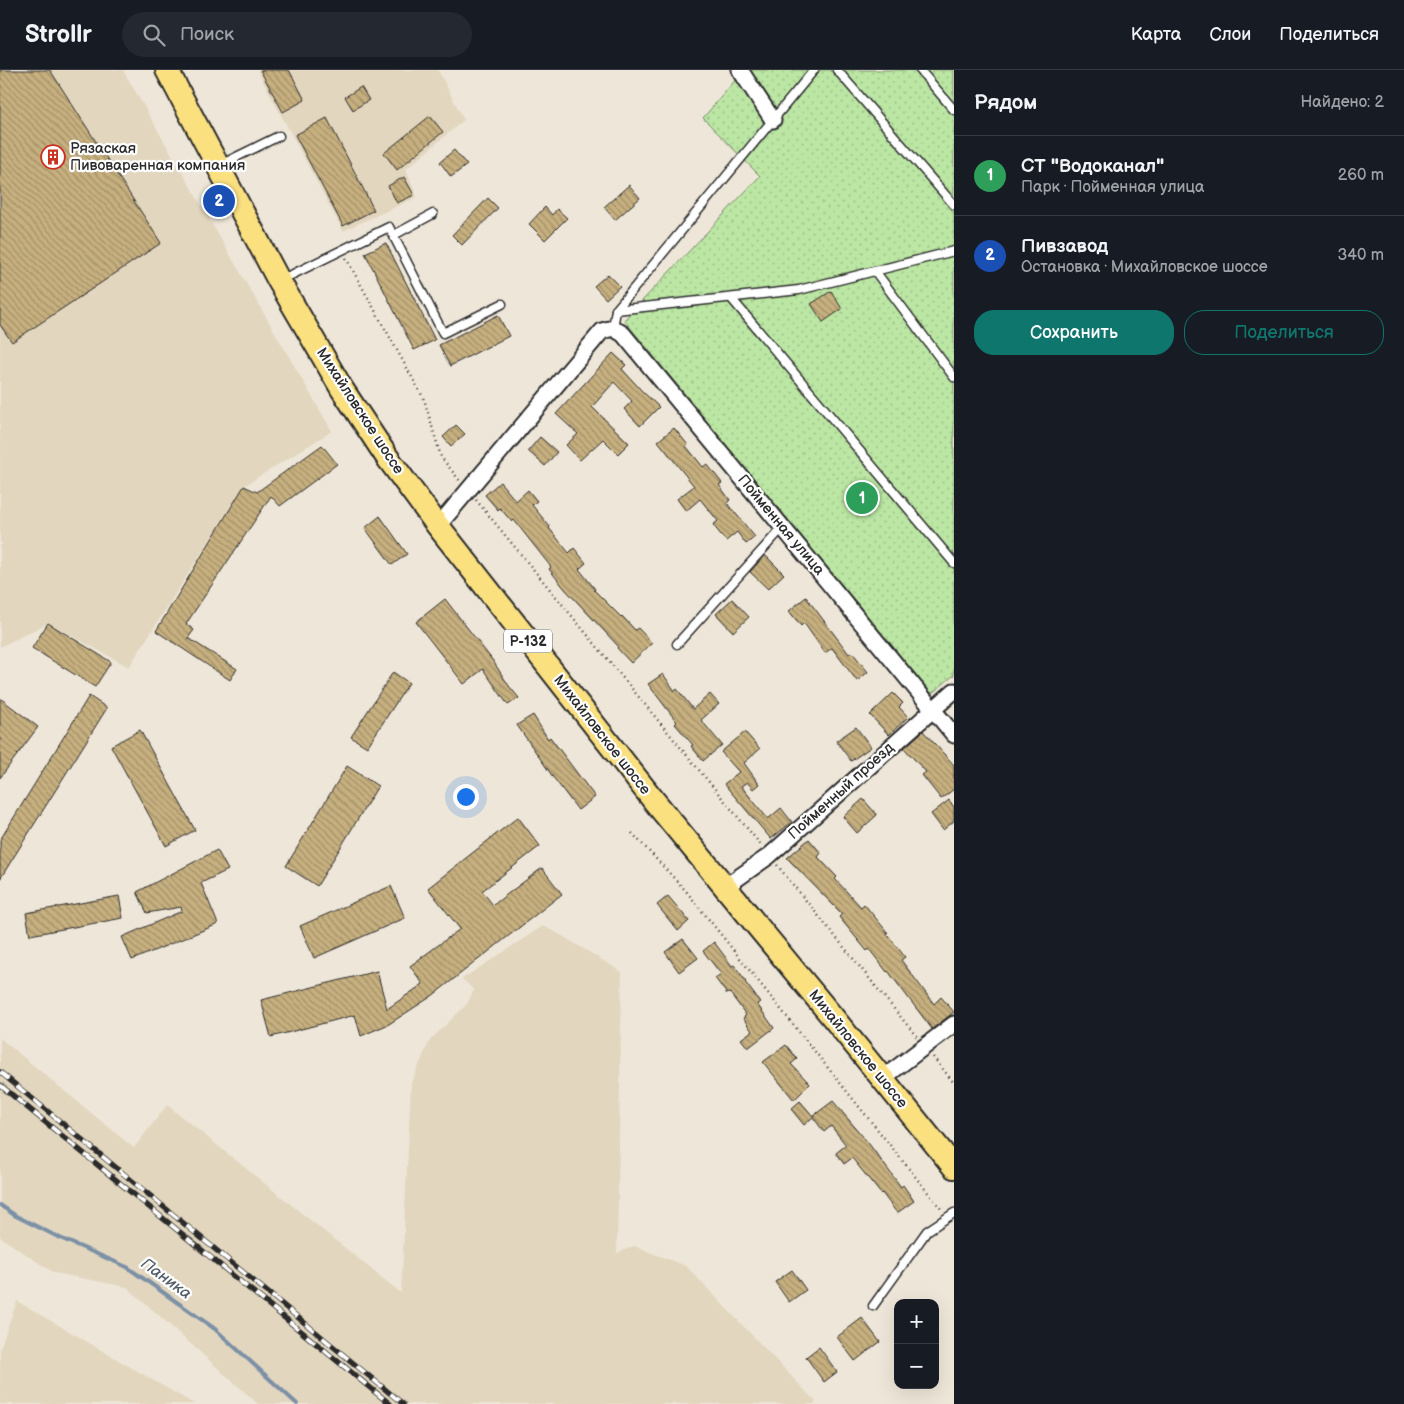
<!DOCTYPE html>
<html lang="ru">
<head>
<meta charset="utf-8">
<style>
	:root { --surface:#171b24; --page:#242831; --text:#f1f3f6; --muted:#9ea1a6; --line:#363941; --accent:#0f766e }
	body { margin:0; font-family:"Balsamiq Sans",sans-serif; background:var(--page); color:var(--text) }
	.controls { position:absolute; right:15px; bottom:15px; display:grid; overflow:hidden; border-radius:10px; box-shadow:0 5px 20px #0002 }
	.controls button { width:45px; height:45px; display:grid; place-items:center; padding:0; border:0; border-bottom:1px solid var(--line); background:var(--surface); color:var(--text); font:25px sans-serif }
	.you { position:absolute; left:465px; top:726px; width:18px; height:18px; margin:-12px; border:4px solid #fff; border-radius:50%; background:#1a73e8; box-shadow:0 0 0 8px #1a73e833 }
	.badge { display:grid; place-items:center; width:32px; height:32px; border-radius:50%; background:var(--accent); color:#fff; font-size:16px; font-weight:700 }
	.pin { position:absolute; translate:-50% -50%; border:2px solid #fff; box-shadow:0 1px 5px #0006 }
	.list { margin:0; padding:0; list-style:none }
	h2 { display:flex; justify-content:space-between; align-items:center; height:65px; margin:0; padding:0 20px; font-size:21px }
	h2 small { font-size:16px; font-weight:400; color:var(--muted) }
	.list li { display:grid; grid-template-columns:32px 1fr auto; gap:15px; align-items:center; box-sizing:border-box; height:80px; padding:0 20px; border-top:1px solid var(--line) }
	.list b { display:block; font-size:19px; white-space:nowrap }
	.list p { margin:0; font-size:16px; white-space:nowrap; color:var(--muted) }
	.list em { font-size:16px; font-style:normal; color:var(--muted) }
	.actions { display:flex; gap:10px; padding:15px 20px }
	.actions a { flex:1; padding:11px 0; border:1px solid var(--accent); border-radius:20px; text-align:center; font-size:18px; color:var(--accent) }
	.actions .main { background:var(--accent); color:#fff }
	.icon { flex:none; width:28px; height:28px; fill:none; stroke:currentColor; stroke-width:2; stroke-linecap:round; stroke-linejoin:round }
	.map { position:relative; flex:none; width:954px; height:1334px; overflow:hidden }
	header { display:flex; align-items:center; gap:30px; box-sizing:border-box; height:70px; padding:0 25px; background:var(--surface); border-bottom:1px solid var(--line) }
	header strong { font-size:24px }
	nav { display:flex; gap:28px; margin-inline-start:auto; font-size:18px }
	.search { width:350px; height:45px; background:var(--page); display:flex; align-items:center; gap:12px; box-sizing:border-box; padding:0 18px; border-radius:28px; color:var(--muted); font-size:19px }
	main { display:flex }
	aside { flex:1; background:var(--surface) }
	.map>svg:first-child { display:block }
</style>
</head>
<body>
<header>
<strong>Strollr</strong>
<div class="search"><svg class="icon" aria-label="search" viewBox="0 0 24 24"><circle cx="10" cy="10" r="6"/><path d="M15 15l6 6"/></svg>Поиск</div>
<nav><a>Карта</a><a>Слои</a><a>Поделиться</a></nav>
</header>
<main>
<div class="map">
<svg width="954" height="1334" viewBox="0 0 954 1334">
	<defs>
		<pattern id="grass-dots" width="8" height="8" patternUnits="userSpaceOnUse" patternTransform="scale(1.25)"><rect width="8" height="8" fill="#bbe6a3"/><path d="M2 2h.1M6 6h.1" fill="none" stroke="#a1c58c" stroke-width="1.8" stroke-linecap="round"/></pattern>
		<pattern id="building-back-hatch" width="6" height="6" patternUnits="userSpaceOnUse" patternTransform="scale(1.25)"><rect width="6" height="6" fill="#c7b07f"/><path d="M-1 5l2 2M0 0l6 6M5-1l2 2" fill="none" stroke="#a28f68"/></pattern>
	</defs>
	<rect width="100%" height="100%" fill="#eee7d9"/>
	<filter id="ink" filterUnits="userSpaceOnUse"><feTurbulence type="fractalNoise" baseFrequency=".02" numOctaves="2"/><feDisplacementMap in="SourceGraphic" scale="10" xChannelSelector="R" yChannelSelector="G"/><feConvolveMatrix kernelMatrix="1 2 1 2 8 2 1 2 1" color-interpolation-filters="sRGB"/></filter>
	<g filter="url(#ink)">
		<g fill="#e2d6be">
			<path d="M0,0H123L332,361L244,416L129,597L48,553L0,577V476L2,474L0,471Z"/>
			<path d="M257,0H438L464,50L406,99L417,127L343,161Z"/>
			<path d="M543,856L559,864L622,902L617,1183L634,1176L686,1196L816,1332L814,1334H258L127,1217L54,1203L0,1167V968L134,1078L167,1035L401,1223L411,1013L430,970L467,934L474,920L462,909Z"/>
			<path d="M17,1231L194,1334H0V1279Z"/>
		</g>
		<path fill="url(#grass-dots)" stroke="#738867" d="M744,0H954V605L931,624L624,250L760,106L703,48Z"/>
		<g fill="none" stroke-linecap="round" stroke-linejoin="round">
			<path stroke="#7b90a6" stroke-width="4" d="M0,1135L16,1146L60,1168L127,1197L215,1259L297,1334"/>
		</g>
		<g fill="url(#building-back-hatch)" stroke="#2b2b2b">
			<path d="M0,0H50L161,173L12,272L0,255Z"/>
			<path d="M260,0H289L305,30L283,42Z"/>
			<path d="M361,17L369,30L353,40L345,27Z"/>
			<path d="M430,46L443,62L397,100L384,83Z"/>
			<path d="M327,48L374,140L343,156L295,65Z"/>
			<path d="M454,80L467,95L451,107L440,92Z"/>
			<path d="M404,107L414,125L397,133L388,116Z"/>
			<path d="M629,115L640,128L615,150L604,137Z"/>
			<path d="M488,128L498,138L462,175L452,165Z"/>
			<path d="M545,137L552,145L557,139L567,148L545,170L529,154Z"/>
			<path d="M386,173L435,270L414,280L365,183Z"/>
			<path d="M608,204L620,216L606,229L594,216Z"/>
			<path d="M831,221L842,239L823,252L811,234Z"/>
			<path d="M498,245L509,266L450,296L439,275Z"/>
			<path d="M613,283L626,295L622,299L642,321L659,337L640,356L624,339L632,331L614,312L592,337L629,373L618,384L603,369L580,390L566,375L578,364L556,344Z"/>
			<path d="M456,355L465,364L451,376L443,367Z"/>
			<path d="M674,358L688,375L686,376L703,397L707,394L722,413L719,415L730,430L727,433L755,467L746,474L737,462L726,471L713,455L718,451L700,429L686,441L677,429L694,416L658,371Z"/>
			<path d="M540,367L557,382L545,396L528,381Z"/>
			<path d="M322,375L337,394L280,436L271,426L186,554L194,560L188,568L237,599L230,610L156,561L244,416L257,422Z"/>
			<path d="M500,412L516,431L528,420L537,431L532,435L550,457L549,458L569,483L574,478L586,493L579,499L595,519L594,520L621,547L622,546L635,560L638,558L652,573L631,593L617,578L618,576L565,519L549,499L551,497L514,450L512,452L500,438L498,440L485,425Z"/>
			<path d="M380,446L407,484L392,495L365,458Z"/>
			<path d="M765,485L784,504L768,519L750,502Z"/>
			<path d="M806,527L849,584L852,582L868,602L857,611L832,578L825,583L804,553L801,556L789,541Z"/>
			<path d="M445,529L493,591L509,616L519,628L508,635L483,599L464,614L416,552Z"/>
			<path d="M732,529L749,547L733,562L716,544Z"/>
			<path d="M48,553L111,592L95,617L32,578Z"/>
			<path d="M393,602L409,613L367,677L351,667Z"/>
			<path d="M663,604L675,621L677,619L693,639L710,624L719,634L701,650L722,675L703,691L691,676L693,675L675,654L677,652L648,614Z"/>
			<path d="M893,623L903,633L899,637L908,647L889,665L870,645Z"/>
			<path d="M89,626L107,638L0,809V770Z"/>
			<path d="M0,628L38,657L0,708Z"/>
			<path d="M533,645L548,669L550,667L595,727L578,740L553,707L517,655Z"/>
			<path d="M856,657L871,677L851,691L836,671Z"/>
			<path d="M140,660L195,760L166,776L111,676Z"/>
			<path d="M923,661L954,695V719L941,729L922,705L926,702L904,678Z"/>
			<path d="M745,662L760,679L744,693L759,714L753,719L747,712L741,716L768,749L781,738L792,752L771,769L724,714L739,702L721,682Z"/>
			<path d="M347,696L378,716L317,816L286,796Z"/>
			<path d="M863,729L877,745L857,763L843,747Z"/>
			<path d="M949,730L954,737V751L943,760L931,744Z"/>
			<path d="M518,747L540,776L482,821L493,835L542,798L562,824L432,926L389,954L361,966L355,945L271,967L261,930L377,901L387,939L423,914L410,896L460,859L428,818Z"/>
			<path d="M809,769L821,783L818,787L837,807L835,809L861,837L864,834L888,863L887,864L905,887L901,890L934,934L941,927L954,942L932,959L888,901L887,902L869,879L867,881L839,847L842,844L787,788Z"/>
			<path d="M217,780L228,800L201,813L218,854L132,890L122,867L182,841L181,837L147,843L137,822Z"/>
			<path d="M391,816L405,848L314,888L300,856Z"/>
			<path d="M119,826L123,848L30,865L26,843Z"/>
			<path d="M668,826L689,851L678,861L657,835Z"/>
			<path d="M683,869L698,888L679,902L665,882Z"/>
			<path d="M714,872L732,896L734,895L746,911L745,912L760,932L757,934L774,958L748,978L741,969L752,961L743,948L746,945L730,923L727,924L715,908L721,904L703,881Z"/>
			<path d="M786,975L797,989L791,994L810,1014L794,1030L763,992Z"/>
			<path d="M800,1031L813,1046L833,1031L869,1074L901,1117L903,1115L914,1131L897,1143L882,1123L881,1124L852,1088L844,1094L836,1083L846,1075L831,1056L824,1062L813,1047L804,1055L791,1039Z"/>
			<path d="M792,1200L806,1220L789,1232L775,1212Z"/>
			<path d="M862,1248L880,1272L855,1291L837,1267Z"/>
			<path d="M819,1277L837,1302L824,1312L806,1287Z"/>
		</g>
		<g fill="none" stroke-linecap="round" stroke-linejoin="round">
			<g stroke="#2b2b2b" stroke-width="11">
				<g id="lane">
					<path d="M837,0L954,135"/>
					<path d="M920,0L954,40"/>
					<path d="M220,95L279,66"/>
					<path d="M394,165L433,144"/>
					<path d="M875,201L954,307"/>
					<path d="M281,210L389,157L443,263L502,234"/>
					<path d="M731,228L954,493"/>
					<path d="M616,240L799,220L954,181"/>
					<path d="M613,258L616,240L814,0"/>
					<path d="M677,574L783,457"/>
					<path d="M873,1236L927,1161L954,1143"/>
				</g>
			</g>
			<g stroke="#2b2b2b" stroke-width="19">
				<g id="street">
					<path d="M740,0L773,50"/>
					<path d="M438,456L602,261L613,258L623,264L954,665"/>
					<path d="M725,817L769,786L954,621"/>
					<path d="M882,1009L954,954"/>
				</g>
			</g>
			<g stroke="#2b2b2b" stroke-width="26">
				<path id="primary" d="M167,0L279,211L342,319L387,387L438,456L655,732L835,950L954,1097"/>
			</g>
			<g stroke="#2b2b2b" stroke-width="2.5" stroke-dasharray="1 4" stroke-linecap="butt">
				<path d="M346,188L424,329L441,387L460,411"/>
				<path d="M476,430L761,775"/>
				<path d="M632,763L686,821L942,1140"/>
				<path d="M777,795L917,967"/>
				<path d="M933,987L954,1013"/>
			</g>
			<use href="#lane" stroke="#fff" stroke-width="8"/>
			<use href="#street" stroke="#fff" stroke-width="15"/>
			<use href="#primary" stroke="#fbe080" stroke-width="22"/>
			<g stroke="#2b2b2b" stroke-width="5.5">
				<g id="rail">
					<path d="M0,1002L403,1334"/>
					<path d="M0,1015L390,1334"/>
				</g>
			</g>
			<use href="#rail" stroke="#fff" stroke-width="4" stroke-dasharray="11" stroke-linecap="butt"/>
		</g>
	</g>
	<defs>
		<g id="building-ring" transform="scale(1.25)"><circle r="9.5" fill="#fff" stroke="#c8321e" stroke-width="1.5"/><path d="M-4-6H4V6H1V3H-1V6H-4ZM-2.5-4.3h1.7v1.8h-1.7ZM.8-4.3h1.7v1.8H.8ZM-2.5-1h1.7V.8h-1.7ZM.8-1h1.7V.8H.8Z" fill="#c8321e"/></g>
	</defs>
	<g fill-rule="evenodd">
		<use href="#building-ring" x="53" y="87"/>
	</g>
	<g text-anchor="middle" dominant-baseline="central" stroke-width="4.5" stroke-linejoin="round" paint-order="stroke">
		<rect fill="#fff" stroke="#6b6b6b" stroke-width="1" x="504" y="559.5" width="48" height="23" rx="4"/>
		<g font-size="14" font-weight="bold" fill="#2b2b2b">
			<text x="528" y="571">Р-132</text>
		</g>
		<g font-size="15" fill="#2b2b2b" stroke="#fff" text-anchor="start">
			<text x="70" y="78">Рязаская<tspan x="70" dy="17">Пивоваренная компания</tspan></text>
		</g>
		<g font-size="15" fill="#2b2b2b" stroke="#fff">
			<text transform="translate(360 341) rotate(57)">Михайловское шоссе</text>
			<text transform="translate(781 455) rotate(50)">Пойменная улица</text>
			<text transform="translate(602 665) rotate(52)">Михайловское шоссе</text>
			<text transform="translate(841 721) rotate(-42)">Пойменный проезд</text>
			<text transform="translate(858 979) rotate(51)">Михайловское шоссе</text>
		</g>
		<g font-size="16" font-style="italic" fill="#535e68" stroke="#fff">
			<text transform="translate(166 1209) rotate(36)">Паника</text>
		</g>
	</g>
</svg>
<div class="controls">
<button>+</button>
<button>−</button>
</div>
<div class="you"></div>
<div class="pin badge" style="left:862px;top:428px;background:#2e9e5b">1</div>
<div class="pin badge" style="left:219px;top:131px;background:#1a4fb4">2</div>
</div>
<aside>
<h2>Рядом<small>Найдено: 2</small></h2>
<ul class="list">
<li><span class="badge" style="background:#2e9e5b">1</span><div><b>СТ &quot;Водоканал&quot;</b><p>Парк · Пойменная улица</p></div><em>260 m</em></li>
<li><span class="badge" style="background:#1a4fb4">2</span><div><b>Пивзавод</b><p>Остановка · Михайловское шоссе</p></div><em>340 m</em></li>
</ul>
<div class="actions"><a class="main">Сохранить</a><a>Поделиться</a></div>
</aside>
</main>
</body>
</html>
